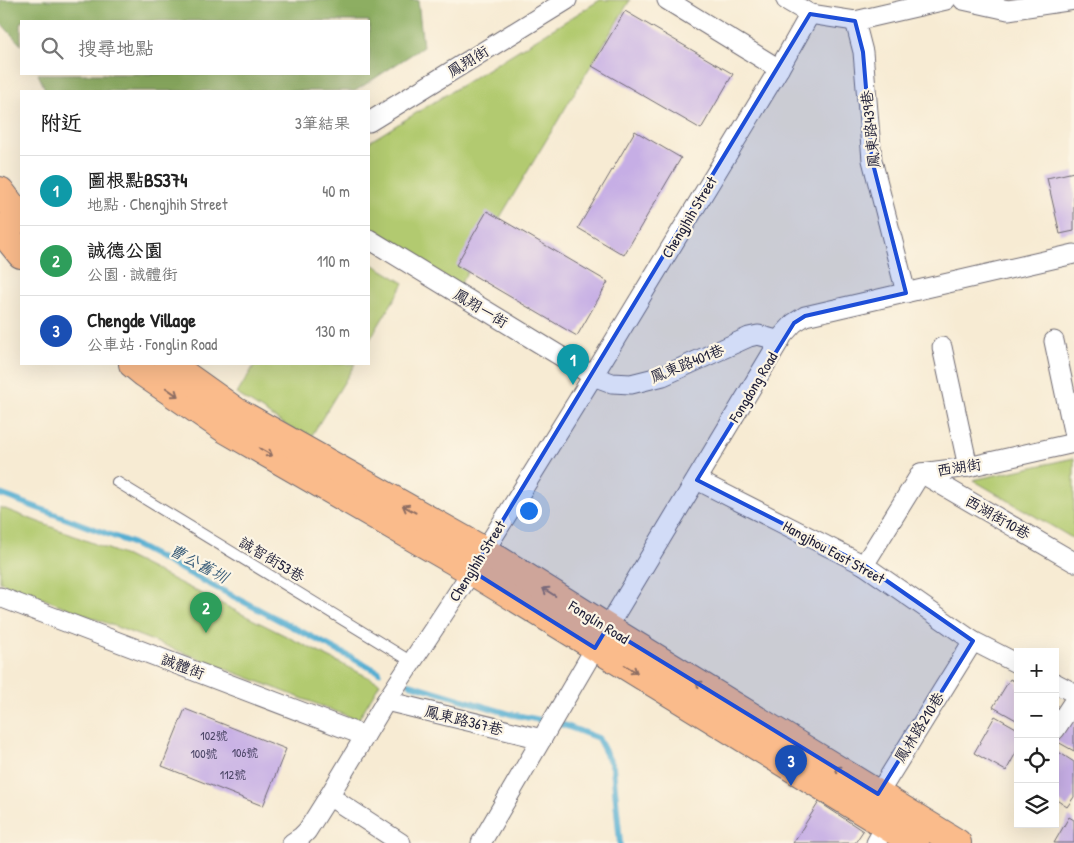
<!DOCTYPE html>
<html lang="zh-TW">
<head>
<meta charset="utf-8">
<style>
	:root { --surface:#fff; --page:#f2f2f2; --text:#222; --muted:#767676; --line:#e0e0e0; --accent:#7c3aed }
	body { margin:0; font-family:"Patrick Hand","LXGW WenKai TC",sans-serif; background:var(--page); color:var(--text) }
	.controls { position:absolute; right:15px; bottom:15px; display:grid; overflow:hidden; border-radius:0px; box-shadow:0 5px 20px #0002 }
	.controls button { width:45px; height:45px; display:grid; place-items:center; padding:0; border:0; border-bottom:1px solid var(--line); background:var(--surface); color:var(--text); font:25px sans-serif }
	.you { position:absolute; left:528px; top:510px; width:18px; height:18px; margin:-12px; border:4px solid #fff; border-radius:50%; background:#1a73e8; box-shadow:0 0 0 8px #1a73e833 }
	.badge { display:grid; place-items:center; width:32px; height:32px; border-radius:50%; background:var(--accent); color:#fff; font-size:16px; font-weight:700 }
	.pin { position:absolute; translate:-50% -41px; filter:drop-shadow(0 1px 2px #0008) }
	.pin::after { content:''; position:absolute; top:26px; width:18px; height:15px; background:inherit; clip-path:polygon(0 0,100% 0,50% 100%) }
	.list { margin:0; padding:0; list-style:none }
	h2 { display:flex; justify-content:space-between; align-items:center; height:65px; margin:0; padding:0 20px; font-size:21px }
	h2 small { font-size:16px; font-weight:400; color:var(--muted) }
	.list li { display:grid; grid-template-columns:32px 1fr auto; gap:15px; align-items:center; box-sizing:border-box; height:70px; padding:0 20px; border-top:1px solid var(--line) }
	.list b { display:block; font-size:19px; white-space:nowrap }
	.list p { margin:0; font-size:16px; white-space:nowrap; color:var(--muted) }
	.list em { font-size:16px; font-style:normal; color:var(--muted) }
	.icon { flex:none; width:28px; height:28px; fill:none; stroke:currentColor; stroke-width:2; stroke-linecap:round; stroke-linejoin:round }
	.map { position:relative; flex:none; width:1074px; height:843px; overflow:hidden }
	.search { position:absolute; background:var(--surface); box-shadow:0 5px 20px #0002; left:20px; top:20px; width:350px; height:55px; display:flex; align-items:center; gap:12px; box-sizing:border-box; padding:0 18px; border-radius:0px; color:var(--muted); font-size:19px }
	.panel { position:absolute; background:var(--surface); box-shadow:0 5px 20px #0002; left:20px; top:90px; width:350px; height:275px; border-radius:0px }
	.map>svg:first-child { display:block }
</style>
</head>
<body>
<div class="map">
<svg width="1074" height="843" viewBox="0 0 1074 843">
	<rect width="100%" height="100%" fill="#fcf5e5"/>
	<filter id="ink" filterUnits="userSpaceOnUse"><feTurbulence type="fractalNoise" baseFrequency=".02" numOctaves="2"/><feDisplacementMap in="SourceGraphic" scale="10" xChannelSelector="R" yChannelSelector="G"/><feConvolveMatrix kernelMatrix="1 2 1 2 8 2 1 2 1" color-interpolation-filters="sRGB"/></filter>
	<filter id="wash" filterUnits="userSpaceOnUse"><feTurbulence type="fractalNoise" baseFrequency=".0096" numOctaves="4" result="noise"/><feDisplacementMap in="SourceGraphic" scale="20" xChannelSelector="R" yChannelSelector="G"/><feGaussianBlur stdDeviation="1.12" result="paint"/><feColorMatrix in="noise" values="0 0 0 0 0 0 0 0 0 0 0 0 0 0 0 0 0 1.4 0 .05"/><feComposite in="paint" operator="in"/></filter>
	<g filter="url(#wash)">
		<rect width="100%" height="100%" fill="#f7ebd3"/>
		<g fill="#b2ca6f" stroke="#6a7655">
			<path d="M600,0H630L459,286L369,230V142Z"/>
			<path d="M369,262L404,283L369,341Z"/>
			<path d="M255,364H355L309,440L237,394Z"/>
			<path d="M1074,458V539L973,480Z"/>
			<path d="M0,507L126,556L380,683L358,720L0,582Z"/>
		</g>
		<path fill="#8dae62" stroke="#58684e" d="M0,0H418L423,47L355,91H46L38,74H369V21H21V45L0,22Z"/>
		<g fill="none" stroke-linecap="round" stroke-linejoin="round">
			<g stroke="#55aed2" stroke-width="6">
				<path d="M0,494L129,542L379,672"/>
				<path d="M410,684L510,714L561,724L598,738L613,767L620,843"/>
			</g>
		</g>
		<g id="blocks">
			<g fill="#c6aee5">
				<path d="M625,11L733,74L701,129L592,66Z"/>
				<path d="M635,131L681,158L624,255L578,228Z"/>
				<path d="M1074,172V231L1060,234L1047,178Z"/>
				<path d="M487,211L608,282L577,336L456,265Z"/>
				<path d="M1010,679L1018,683V721L993,707Z"/>
				<path d="M185,709L286,749L263,806L162,766Z"/>
				<path d="M1072,713L1074,714V751L1056,741Z"/>
				<path d="M995,716L1018,729V749L1006,771L974,753Z"/>
				<path d="M1057,751L1074,762V797L1067,807L1055,799V754Z"/>
				<path d="M819,802L863,831L855,843H793Z"/>
				<path d="M1069,817L1074,820V843H1054Z"/>
			</g>
		</g>
	</g>
	<g filter="url(#ink)">
		<use href="#blocks" fill-opacity="0" stroke="#6d6870" stroke-width="1"/>
		<g fill="none" stroke-linecap="round" stroke-linejoin="round">
			<g stroke="#6d6870" stroke-width="12">
				<path id="service" d="M117,482L412,662"/>
			</g>
			<g stroke="#6d6870" stroke-width="21">
				<g id="minor">
					<path d="M667,0L779,69"/>
					<path d="M786,0L810,14L855,21L946,0"/>
					<path d="M963,0L1008,10L1074,0"/>
					<path d="M855,21L863,52L872,160L906,293"/>
					<path d="M369,122L567,0"/>
					<path d="M369,239L593,376L612,383L631,384L663,376L749,337L758,335L780,341"/>
					<path d="M1054,341L1074,436"/>
					<path d="M942,347L968,467"/>
					<path d="M921,473L1074,562"/>
					<path d="M697,480L864,565L973,641L1018,664"/>
					<path d="M864,565L921,473L968,467L1074,443"/>
					<path d="M0,597L365,736"/>
					<path d="M1055,683L1074,693"/>
					<path d="M386,701L542,739"/>
					<path d="M1055,730L1074,701"/>
					<path d="M329,796L401,843"/>
					<path d="M872,804L973,641"/>
					<path d="M292,843L301,837L307,831L329,796L386,701L472,571L593,376L779,69L810,14"/>
					<path d="M481,843L595,648L783,335L794,323L805,316L1074,254"/>
					<path d="M876,843L891,816"/>
				</g>
			</g>
			<g stroke="#6d6870" stroke-width="30">
				<g id="primary">
					<path d="M0,191L21,219"/>
					<path d="M0,228L21,254"/>
					<path d="M133,364L144,373L224,428L472,571L915,843"/>
					<path d="M169,364L235,411L484,551L607,628L957,843"/>
				</g>
			</g>
			<use href="#service" stroke="#fff" stroke-width="10"/>
			<use href="#minor" stroke="#fff" stroke-width="19"/>
			<use href="#primary" stroke="#fabb8b" stroke-width="28"/>
		</g>
		<defs><path id="oneway-shaft" d="M-6 0H5M1.5-3L5.5 0L1.5 3" fill="none" stroke-width="1.6" stroke-linecap="round" stroke-linejoin="round" transform="scale(1.25)"/></defs>
		<g stroke="#8e6e63">
			<use href="#oneway-shaft" transform="translate(172 392) rotate(35)"/>
			<use href="#oneway-shaft" transform="translate(266 452) rotate(30)"/>
			<use href="#oneway-shaft" transform="translate(409 509) rotate(-151)"/>
			<use href="#oneway-shaft" transform="translate(549 592) rotate(-148)"/>
			<use href="#oneway-shaft" transform="translate(631 669) rotate(31)"/>
			<use href="#oneway-shaft" transform="translate(702 686) rotate(-148)"/>
			<use href="#oneway-shaft" transform="translate(841 771) rotate(-148)"/>
		</g>
	</g>
	<path fill="#1d4ed8" fill-opacity="0.2" stroke="#1d4ed8" stroke-width="4" stroke-linejoin="round" d="M810,14L855,21L863,52L872,160L906,293L805,316L794,323L697,480L864,565L973,641L878,794L607,628L595,648L472,571Z"/>
	<g text-anchor="middle" dominant-baseline="central" stroke-width="4.5" stroke-linejoin="round" paint-order="stroke">
		<g font-size="12" fill="#4b4566">
			<text x="214" y="735">102號</text>
			<text x="245" y="752">106號</text>
			<text x="204" y="753">100號</text>
			<text x="233" y="774">112號</text>
		</g>
		<g font-size="15" fill="#22223b" stroke="#fcf5e5">
			<text transform="translate(468 61) rotate(-32)">鳳翔街</text>
			<text transform="translate(870 129) rotate(-96)">鳳東路439巷</text>
			<text transform="translate(689 217) rotate(-59)">Chengjhih Street</text>
			<text transform="translate(481 308) rotate(31)">鳳翔一街</text>
			<text transform="translate(687 363) rotate(-22)">鳳東路401巷</text>
			<text transform="translate(753 387) rotate(-59)">Fongdong Road</text>
			<text transform="translate(959 467) rotate(-9)">西湖街</text>
			<text transform="translate(998 517) rotate(30)">西湖街10巷</text>
			<text transform="translate(834 552) rotate(29)">Hangjhou East Street</text>
			<text transform="translate(272 559) rotate(31)">誠智街53巷</text>
			<text transform="translate(477 561) rotate(-58)">Chengjhih Street</text>
			<text transform="translate(599 622) rotate(32)">Fonglin Road</text>
			<text transform="translate(183 666) rotate(21)">誠體街</text>
			<text transform="translate(464 720) rotate(14)">鳳東路367巷</text>
			<text transform="translate(919 727) rotate(-58)">鳳林路210巷</text>
		</g>
		<g font-size="16" font-style="italic" fill="#365a77" stroke="#fcf5e5">
			<text transform="translate(199 563) rotate(28)">曹公舊圳</text>
		</g>
	</g>
</svg>
<div class="controls">
<button>+</button>
<button>−</button>
<button><svg class="icon" aria-label="locate" viewBox="0 0 24 24"><circle cx="12" cy="12" r="6"/><path d="M12 2v4M12 18v4M2 12h4M18 12h4"/></svg></button>
<button><svg class="icon" aria-label="layers" viewBox="0 0 24 24"><path d="M12 4l9 5-9 5-9-5zM3 14l9 5 9-5"/></svg></button>
</div>
<div class="you"></div>
<div class="pin badge" style="left:573px;top:385px;background:#0f9aa8">1</div>
<div class="pin badge" style="left:206px;top:633px;background:#2e9e5b">2</div>
<div class="pin badge" style="left:791px;top:786px;background:#1a4fb4">3</div>
<div class="search"><svg class="icon" aria-label="search" viewBox="0 0 24 24"><circle cx="10" cy="10" r="6"/><path d="M15 15l6 6"/></svg>搜尋地點</div>
<section class="panel">
<h2>附近<small>3筆結果</small></h2>
<ul class="list">
<li><span class="badge" style="background:#0f9aa8">1</span><div><b>圖根點BS374</b><p>地點 · Chengjhih Street</p></div><em>40 m</em></li>
<li><span class="badge" style="background:#2e9e5b">2</span><div><b>誠德公園</b><p>公園 · 誠體街</p></div><em>110 m</em></li>
<li><span class="badge" style="background:#1a4fb4">3</span><div><b>Chengde Village</b><p>公車站 · Fonglin Road</p></div><em>130 m</em></li>
</ul>
</section>
</div>
</body>
</html>
